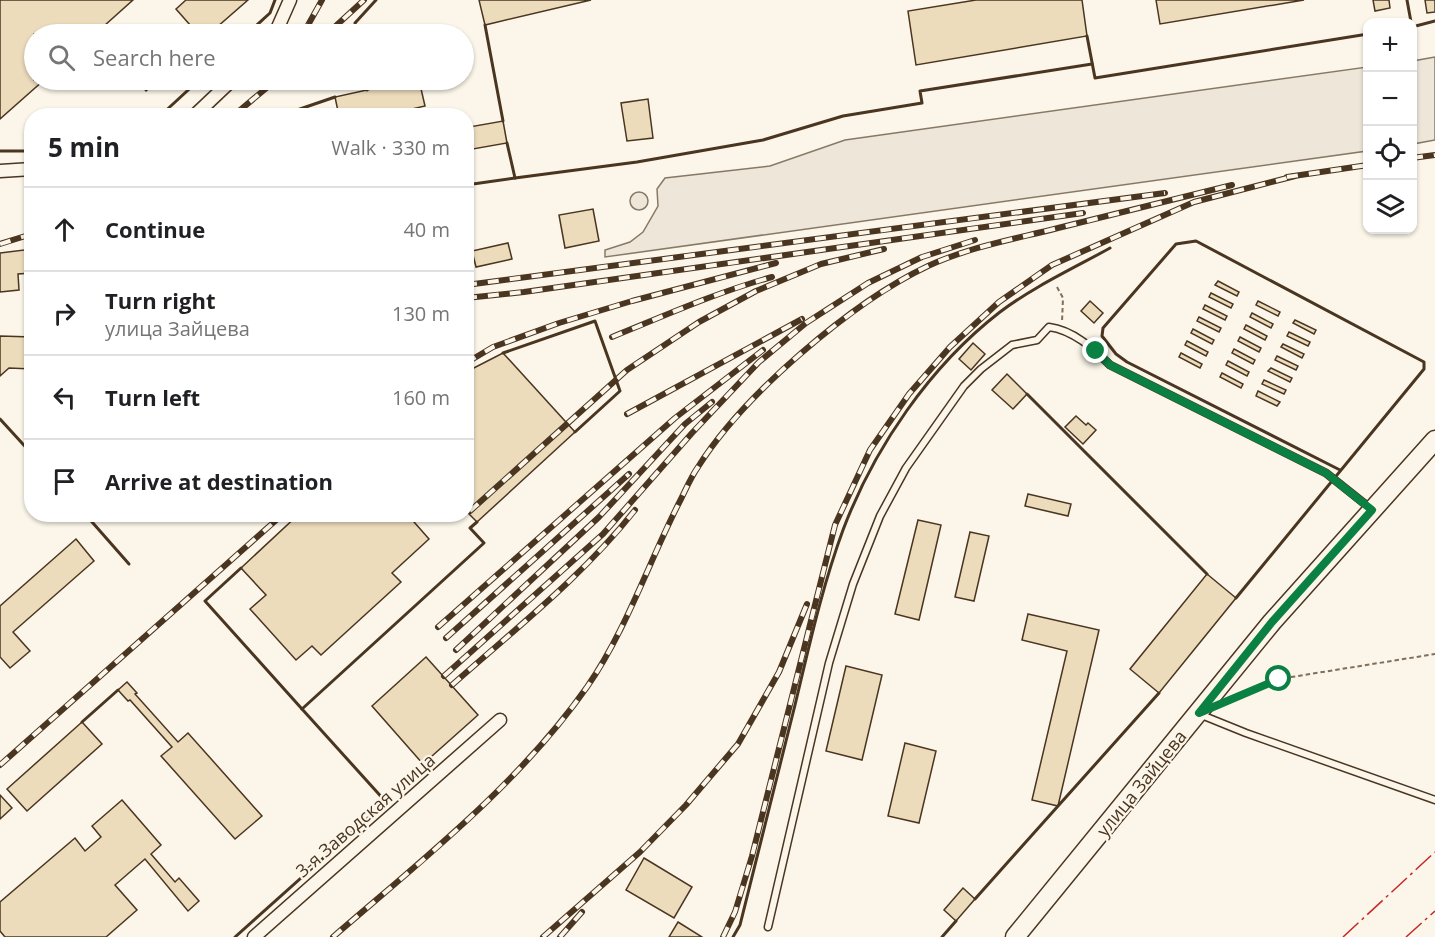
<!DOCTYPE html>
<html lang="en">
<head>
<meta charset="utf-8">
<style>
	:root { --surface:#fff; --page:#f2f2f2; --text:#202124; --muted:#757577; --line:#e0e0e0 }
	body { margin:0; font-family:"Open Sans",sans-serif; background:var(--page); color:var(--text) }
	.controls { position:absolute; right:18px; top:18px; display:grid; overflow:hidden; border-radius:12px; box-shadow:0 2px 4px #0004 }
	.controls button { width:54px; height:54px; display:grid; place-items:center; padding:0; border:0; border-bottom:2px solid var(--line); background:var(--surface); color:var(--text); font:30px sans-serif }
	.stop { position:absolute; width:18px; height:18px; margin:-14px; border:4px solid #0b8043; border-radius:50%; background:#fff }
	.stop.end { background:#0b8043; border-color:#fff; box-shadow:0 2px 6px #0008 }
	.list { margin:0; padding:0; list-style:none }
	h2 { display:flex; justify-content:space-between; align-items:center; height:78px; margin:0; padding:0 24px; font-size:26px }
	h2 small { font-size:20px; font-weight:400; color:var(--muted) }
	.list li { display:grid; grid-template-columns:39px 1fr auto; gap:18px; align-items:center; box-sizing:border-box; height:84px; padding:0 24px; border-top:2px solid var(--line) }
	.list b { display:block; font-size:22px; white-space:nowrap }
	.list p { margin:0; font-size:20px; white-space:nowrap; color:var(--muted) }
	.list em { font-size:20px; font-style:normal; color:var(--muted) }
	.icon { flex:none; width:33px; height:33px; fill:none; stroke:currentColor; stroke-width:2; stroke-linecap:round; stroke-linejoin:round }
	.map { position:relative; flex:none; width:1435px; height:937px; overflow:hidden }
	.search { position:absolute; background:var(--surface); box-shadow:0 2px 4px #0004; left:24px; top:24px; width:450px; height:66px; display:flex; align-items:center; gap:15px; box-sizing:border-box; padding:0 21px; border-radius:33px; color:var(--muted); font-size:22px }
	.panel { position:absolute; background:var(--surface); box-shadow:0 2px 4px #0004; left:24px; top:108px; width:450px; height:414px; border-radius:24px }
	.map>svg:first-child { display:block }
</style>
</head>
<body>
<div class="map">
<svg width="1435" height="937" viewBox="0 0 1435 937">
	<rect width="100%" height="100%" fill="#fbf6e9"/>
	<g fill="#ede6d9" stroke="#887966" stroke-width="1.5">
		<path d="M1435,57V140L1413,144V61Z"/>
		<path d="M1367,67V151L605,257V250L630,242L643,232L658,206L657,189L665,178L770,166L845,140Z"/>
		<circle cx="639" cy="201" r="9"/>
	</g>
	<g fill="#ecdcbc" stroke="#4a3520" stroke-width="1.5">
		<path d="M0,0H133L95,34H34V80H44L0,119Z"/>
		<path d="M186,0H248L209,34H198L176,9Z"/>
		<path d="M479,0H591L485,25Z"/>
		<path d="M976,0H1082L1087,36L916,65L908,11Z"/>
		<path d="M1156,0H1304L1160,24Z"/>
		<path d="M1373,0H1389L1390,8L1375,11Z"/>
		<path d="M1425,0H1435V12L1427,13Z"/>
		<path d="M137,80H159L146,91Z"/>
		<path d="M412,80H419L425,106L382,116H339L335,97Z"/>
		<path d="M648,99L653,138L627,141L621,103Z"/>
		<path d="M503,121L507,143L473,149L469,127Z"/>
		<path d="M593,209L599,241L565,248L559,215Z"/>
		<path d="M508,243L512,259L476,267L472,251Z"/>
		<path d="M32,249V273L18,274L19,290L0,292V253Z"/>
		<path d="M1218,281L1239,292L1237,296L1215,285Z"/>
		<path d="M1211,293L1233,304L1231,308L1209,297Z"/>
		<path d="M1090,301L1103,313L1094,323L1081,311Z"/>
		<path d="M1258,301L1280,312L1278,316L1256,305Z"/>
		<path d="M1205,305L1227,316L1225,320L1203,309Z"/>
		<path d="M1252,313L1273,324L1271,328L1250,317Z"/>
		<path d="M1199,317L1221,328L1219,332L1197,321Z"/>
		<path d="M1295,320L1316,330L1314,334L1293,323Z"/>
		<path d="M1246,325L1267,336L1265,340L1244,329Z"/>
		<path d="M1193,329L1214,340L1212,344L1191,333Z"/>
		<path d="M1289,332L1310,342L1308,346L1287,336Z"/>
		<path d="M0,336L32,337V369L9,368L0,376Z"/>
		<path d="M1240,337L1261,348L1259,352L1238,341Z"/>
		<path d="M1187,341L1208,352L1206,356L1185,345Z"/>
		<path d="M973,343L985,354L971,370L959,359Z"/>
		<path d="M1283,344L1304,354L1302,358L1281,347Z"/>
		<path d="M1234,349L1255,360L1253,364L1232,353Z"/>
		<path d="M503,353L575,432L477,522L466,511V372Z"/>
		<path d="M1181,353L1202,364L1200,368L1179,357Z"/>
		<path d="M1277,356L1298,366L1296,370L1275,360Z"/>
		<path d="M1228,361L1249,372L1247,376L1226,365Z"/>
		<path d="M1271,368L1292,378L1290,382L1268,371Z"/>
		<path d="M1222,373L1243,384L1241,388L1220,377Z"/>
		<path d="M1007,374L1027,394L1013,409L992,390Z"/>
		<path d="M1264,380L1286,390L1284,394L1262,384Z"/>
		<path d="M1258,391L1280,402L1277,406L1256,396Z"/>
		<path d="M1076,416L1086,425L1088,423L1096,430L1083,444L1065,427Z"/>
		<path d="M1028,494L1071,504L1068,516L1025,506Z"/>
		<path d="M299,514H407L429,539L392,573L401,582L321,655L312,646L296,660L250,609L266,595L241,568Z"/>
		<path d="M918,520L941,525L919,620L895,614Z"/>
		<path d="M970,532L989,536L974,601L955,597Z"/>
		<path d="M76,539L94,561L13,632L30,651L10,668L0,657V606Z"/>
		<path d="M1207,574L1236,598L1159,693L1130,669Z"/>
		<path d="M1028,614L1099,630L1058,806L1032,800L1067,651L1022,640Z"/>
		<path d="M426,657L478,715L423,764L372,706Z"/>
		<path d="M846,666L882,675L862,760L826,751Z"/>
		<path d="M127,682L137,693L135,694L178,742L188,733L262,816L235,839L161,756L172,747L130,700L128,701L118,690Z"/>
		<path d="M82,722L102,744L27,811L7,789Z"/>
		<path d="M905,743L936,751L919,823L888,816Z"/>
		<path d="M0,795L12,808L0,819Z"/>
		<path d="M122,800L161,845L151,854L175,882L179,878L199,901L188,911L145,859L115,885L137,910L106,937H5L0,931V902L75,838L85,851L101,837L92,826Z"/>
		<path d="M644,858L692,887L674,918L626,890Z"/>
		<path d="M963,888L975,899L956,921L944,910Z"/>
		<path d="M678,922L702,937H669Z"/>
	</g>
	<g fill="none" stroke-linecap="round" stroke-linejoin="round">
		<g stroke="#4a3520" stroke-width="9">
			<g id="lane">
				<path d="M1199,714L1246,733L1435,800"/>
				<path d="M768,927L829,663L853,584L880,516L906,468L964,386L981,369L1012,345L1037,340L1049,327C1073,330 1094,349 1110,365L1326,473L1370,508"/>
			</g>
		</g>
		<g stroke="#4a3520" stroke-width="15">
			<g id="street">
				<path d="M275,34L290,0"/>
				<path d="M194,116L232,80"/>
				<path d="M0,171L32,169"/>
				<path d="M254,937L500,720"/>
			</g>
		</g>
		<g stroke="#4a3520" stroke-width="21">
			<path id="secondary" d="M1015,937L1272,622L1435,440"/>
		</g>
		<g stroke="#7f6f5c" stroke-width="2" stroke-dasharray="4.5 3" stroke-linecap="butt">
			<path d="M1057,287L1063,298L1062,322"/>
			<path d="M1228,701L1279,679L1435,654"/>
		</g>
		<use href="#lane" stroke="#fbf6e9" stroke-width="6"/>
		<use href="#street" stroke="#fbf6e9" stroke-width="12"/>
		<use href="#secondary" stroke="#fbf6e9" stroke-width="18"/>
		<g stroke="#4a3520" stroke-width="6">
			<g id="rail">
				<path d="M303,34L322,0"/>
				<path d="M327,34L364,0"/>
				<path d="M233,116L276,80"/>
				<path d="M1412,158L1435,155"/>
				<path d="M1287,177L1368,165"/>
				<path d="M0,244L32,234"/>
				<path d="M466,285L1165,193"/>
				<path d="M466,298L524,292L1083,213"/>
				<path d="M612,337C664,316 717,292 772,277"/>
				<path d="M466,363L493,347L559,323L632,301L776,263"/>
				<path d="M627,414L802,319"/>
				<path d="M470,511L627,370L699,322L756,291L821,264L884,249"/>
				<path d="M438,627L675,418L763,350"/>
				<path d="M446,638L629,474"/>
				<path d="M456,650L599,517L685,424L712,402"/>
				<path d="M444,676L603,534L692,433L759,362L806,323L868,283L922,257L975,240"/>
				<path d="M452,685C515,629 583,576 635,510"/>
				<path d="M0,765L283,514"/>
				<path d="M333,937C423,859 518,785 587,687C627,629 649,561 681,499C686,489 691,477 698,467C743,395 852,302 928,266C969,247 1015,239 1058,228C1116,214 1174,199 1232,185"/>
				<path d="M543,937L640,852L686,805L738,744L779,672L807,604"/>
				<path d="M560,937L582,912"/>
				<path d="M723,937L735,912L752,856L835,525L870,450L909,394L950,347L999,302L1052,265L1194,202L1295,176"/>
			</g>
		</g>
		<use href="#rail" stroke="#fbf6e9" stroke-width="4" stroke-dasharray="11" stroke-linecap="butt"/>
		<g stroke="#4a3520" stroke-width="3">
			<path d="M1407,0L1411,22"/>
			<path d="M485,25L503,121"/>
			<path d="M1412,27L1435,21"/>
			<path d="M247,34L270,13L275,0"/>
			<path d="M357,34L355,23L376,0"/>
			<path d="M1087,36L1095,78L1368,34"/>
			<path d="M365,80L367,90"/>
			<path d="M297,110L335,97"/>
			<path d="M160,116L199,80"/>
			<path d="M0,151H32"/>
			<path d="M515,178L637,162L763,140L843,116L922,103L920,91L1092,64"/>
			<path d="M466,185L515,178L507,143"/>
			<path d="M503,353L595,321L620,391L575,432"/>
			<path d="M1027,394L1207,574"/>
			<path d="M0,419L32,454"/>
			<path d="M85,514L129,564"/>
			<path d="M241,568L205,601L302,709L484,543L470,528L477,522"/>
			<path d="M1236,598L1424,369V362L1196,241L1176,244L1103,328L1102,336L1116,354L1127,362L1340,470"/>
			<path d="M82,722L118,690"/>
			<path d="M975,899L1159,693"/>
			<path d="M235,937L386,802L302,709"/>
			<path d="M733,937L740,925C758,852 777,778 795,705C809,647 822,587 843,530C874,448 930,366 1000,312C1033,287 1074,268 1110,248"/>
			<path d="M942,937L956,921"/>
		</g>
		<g stroke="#c62828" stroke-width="1.5" stroke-dasharray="21 4.5 3 4.5" stroke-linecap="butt">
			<path d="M1343,937L1435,852"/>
			<path d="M1406,937L1435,911"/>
		</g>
	</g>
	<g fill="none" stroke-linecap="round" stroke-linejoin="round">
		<path stroke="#0b8043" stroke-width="8" d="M1096,351L1110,365L1326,473L1372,510L1272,622L1199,713L1279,679"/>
	</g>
	<g text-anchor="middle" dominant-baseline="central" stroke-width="4.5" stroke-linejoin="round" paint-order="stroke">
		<g font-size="18" fill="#4a3520" stroke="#fbf6e9">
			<text transform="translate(1141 783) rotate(-51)">улица Зайцева</text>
			<text transform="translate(365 815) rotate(-41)">3-я Заводская улица</text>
		</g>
	</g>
</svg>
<div class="controls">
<button>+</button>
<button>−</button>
<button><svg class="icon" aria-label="locate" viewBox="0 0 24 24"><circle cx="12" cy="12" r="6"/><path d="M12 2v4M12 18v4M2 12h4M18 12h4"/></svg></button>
<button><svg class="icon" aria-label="layers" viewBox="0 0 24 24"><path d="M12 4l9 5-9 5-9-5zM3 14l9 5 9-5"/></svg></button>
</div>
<div class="stop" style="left:1279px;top:679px"></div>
<div class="stop end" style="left:1096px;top:351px"></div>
<div class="search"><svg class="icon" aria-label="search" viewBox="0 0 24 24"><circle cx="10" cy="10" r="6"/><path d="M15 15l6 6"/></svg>Search here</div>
<section class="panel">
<h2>5 min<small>Walk · 330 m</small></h2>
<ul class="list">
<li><svg class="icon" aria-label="ahead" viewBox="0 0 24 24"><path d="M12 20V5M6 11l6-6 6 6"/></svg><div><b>Continue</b></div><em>40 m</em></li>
<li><svg class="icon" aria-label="right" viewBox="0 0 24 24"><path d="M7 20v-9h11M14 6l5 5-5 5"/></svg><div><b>Turn right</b><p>улица Зайцева</p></div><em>130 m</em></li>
<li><svg class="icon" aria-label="left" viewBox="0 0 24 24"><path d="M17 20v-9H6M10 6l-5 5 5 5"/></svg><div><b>Turn left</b></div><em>160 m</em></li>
<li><svg class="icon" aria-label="arrive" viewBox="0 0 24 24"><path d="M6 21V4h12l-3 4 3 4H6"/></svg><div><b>Arrive at destination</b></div></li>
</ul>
</section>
</div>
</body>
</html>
